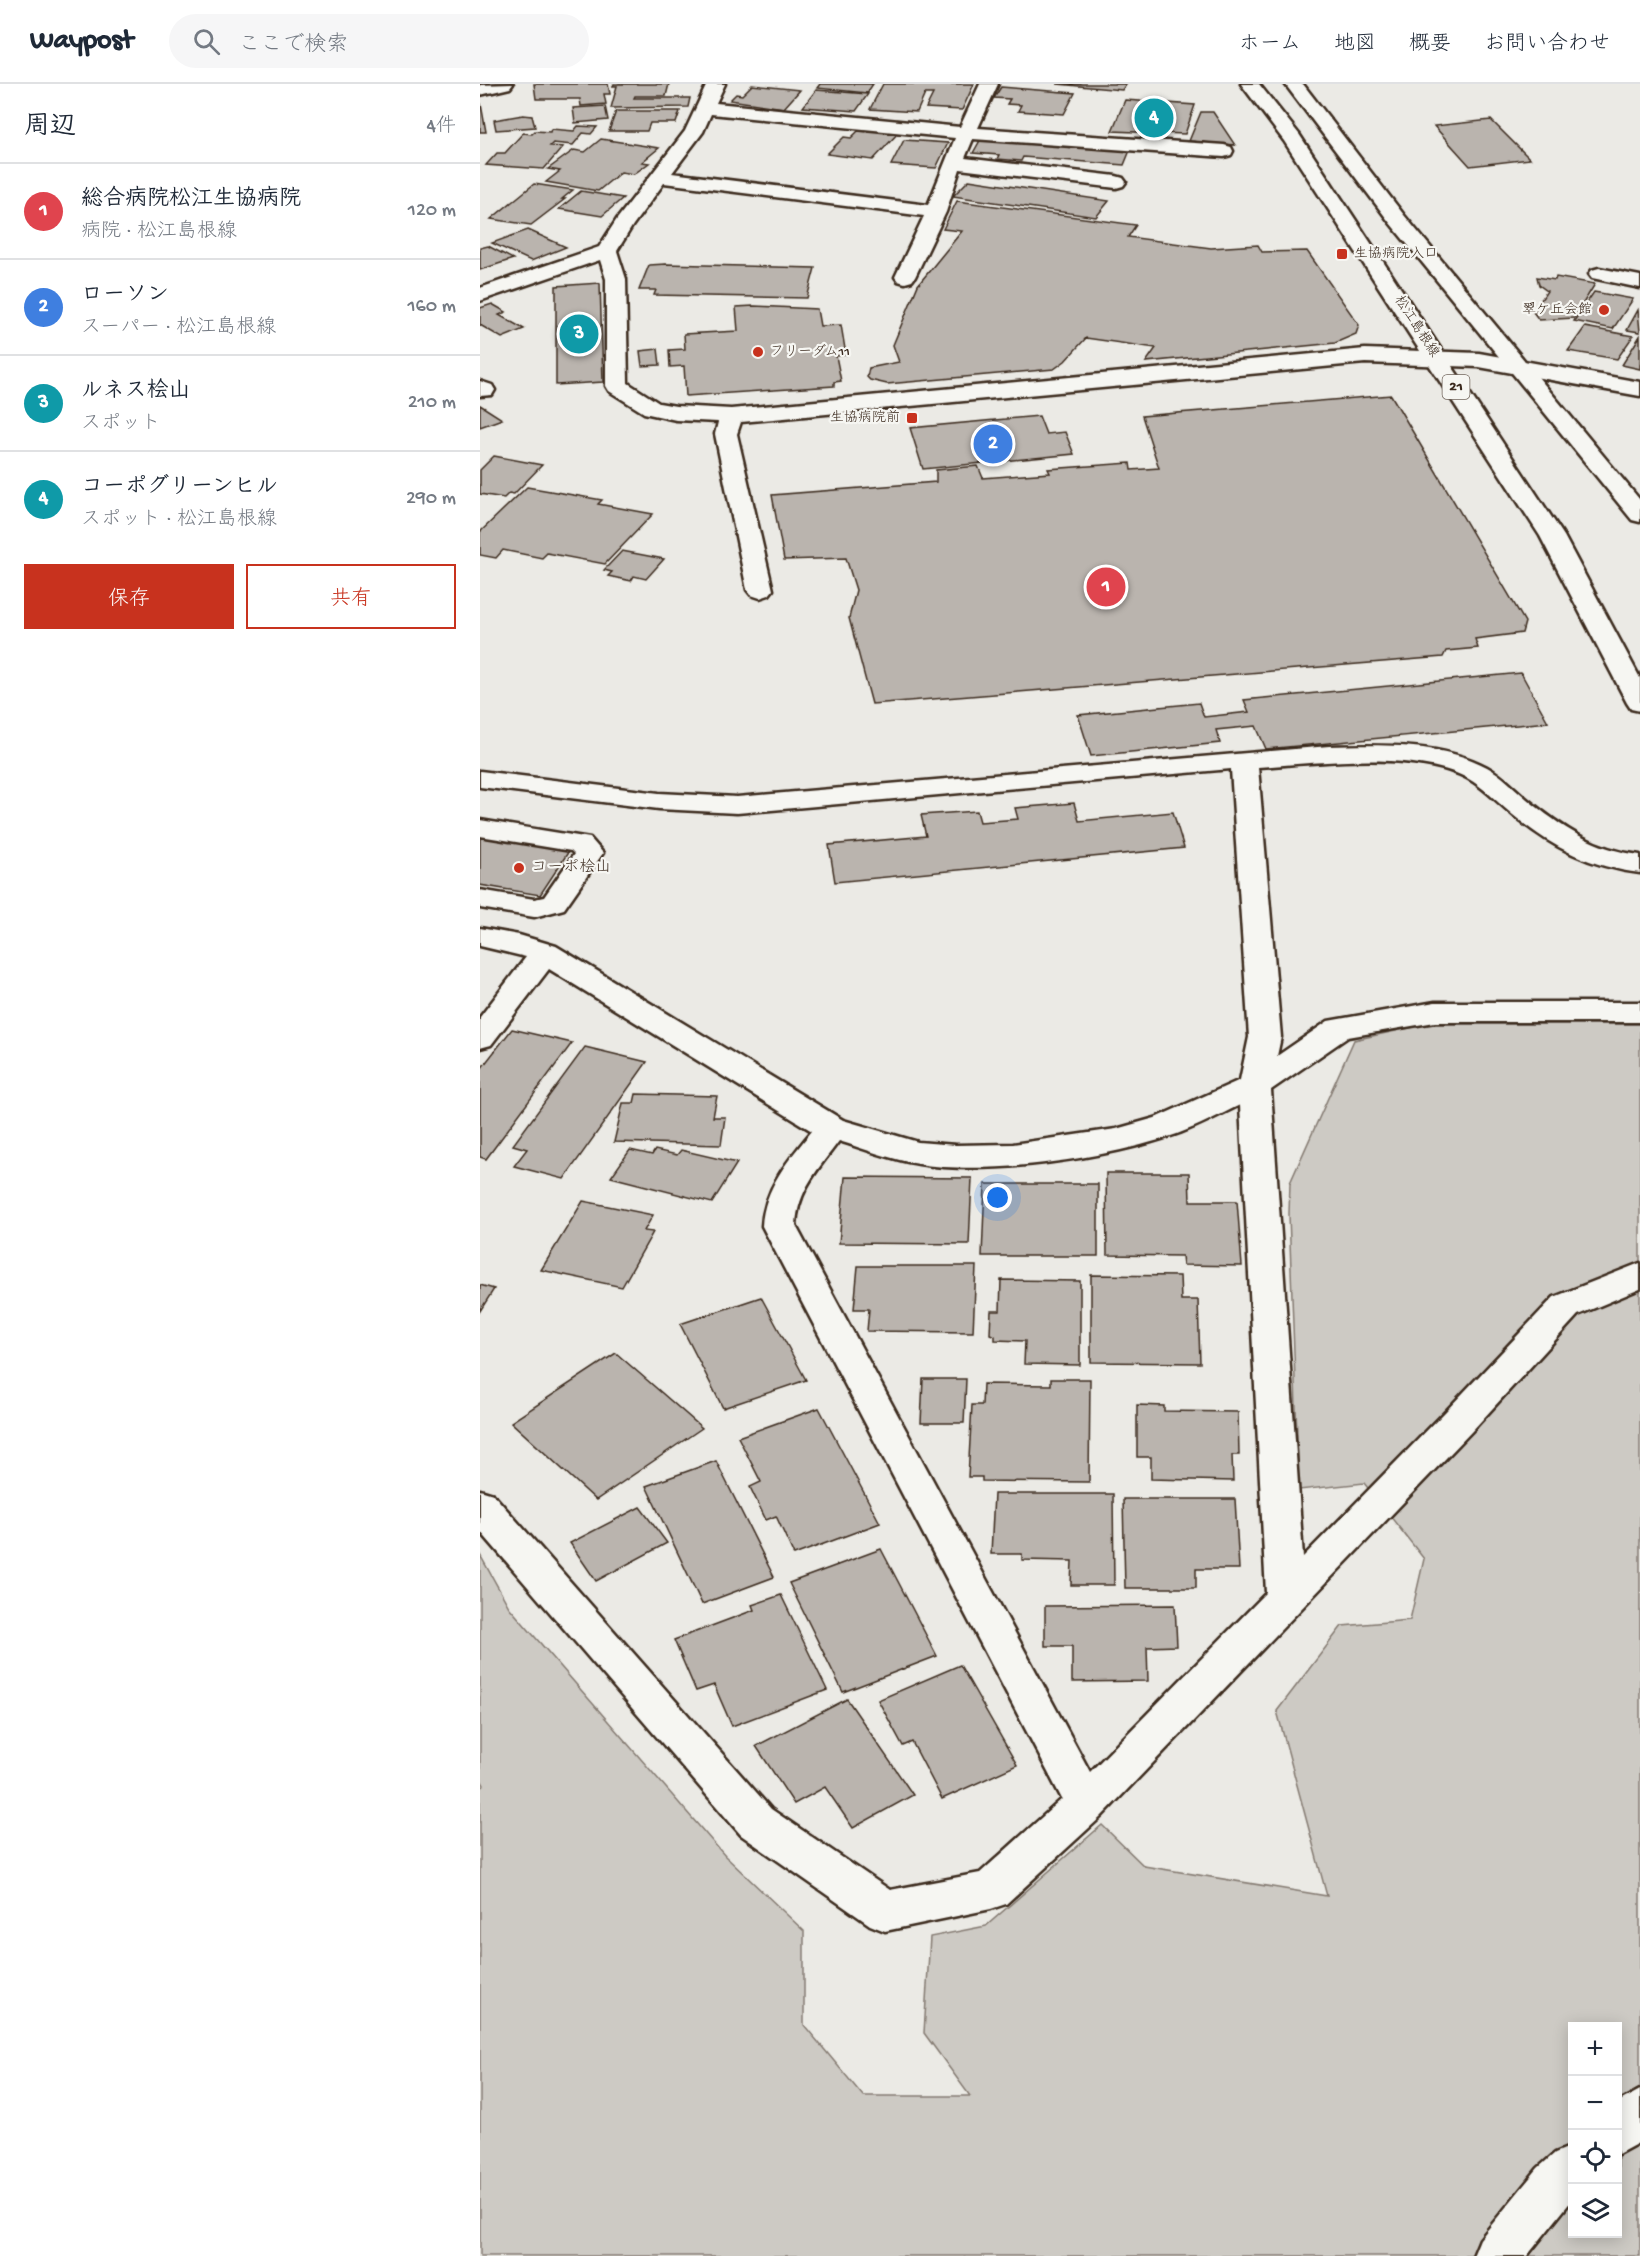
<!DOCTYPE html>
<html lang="ja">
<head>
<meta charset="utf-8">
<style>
	:root { --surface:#fff; --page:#f6f6f7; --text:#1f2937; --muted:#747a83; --line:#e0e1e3; --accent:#c8321e }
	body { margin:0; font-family:"Gochi Hand","Klee One",sans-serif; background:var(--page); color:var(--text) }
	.controls { position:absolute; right:18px; bottom:18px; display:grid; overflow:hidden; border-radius:0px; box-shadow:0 3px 15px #0003 }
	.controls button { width:54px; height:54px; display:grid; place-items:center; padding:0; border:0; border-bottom:2px solid var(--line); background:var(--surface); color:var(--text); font:30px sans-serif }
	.you { position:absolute; left:518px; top:1114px; width:21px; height:21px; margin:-15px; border:4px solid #fff; border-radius:50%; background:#1a73e8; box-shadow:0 0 0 9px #1a73e833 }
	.badge { display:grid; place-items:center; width:39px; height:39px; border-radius:50%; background:var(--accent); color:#fff; font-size:20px; font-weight:700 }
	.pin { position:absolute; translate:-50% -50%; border:3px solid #fff; box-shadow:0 2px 6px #0006 }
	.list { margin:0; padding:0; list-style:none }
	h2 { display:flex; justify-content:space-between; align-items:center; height:78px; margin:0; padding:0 24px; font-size:26px }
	h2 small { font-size:20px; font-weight:400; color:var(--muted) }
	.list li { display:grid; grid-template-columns:39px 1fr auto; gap:18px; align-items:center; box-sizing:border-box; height:96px; padding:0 24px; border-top:2px solid var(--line) }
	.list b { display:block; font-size:22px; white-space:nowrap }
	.list p { margin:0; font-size:20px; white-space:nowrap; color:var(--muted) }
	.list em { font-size:20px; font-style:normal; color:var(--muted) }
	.actions { display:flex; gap:12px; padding:18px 24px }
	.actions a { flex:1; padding:14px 0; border:2px solid var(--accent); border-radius:0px; text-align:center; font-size:21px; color:var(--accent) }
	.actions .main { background:var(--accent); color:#fff }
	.icon { flex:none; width:33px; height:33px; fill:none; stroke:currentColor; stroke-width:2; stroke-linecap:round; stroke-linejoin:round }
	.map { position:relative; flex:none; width:1160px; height:2172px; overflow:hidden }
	header { display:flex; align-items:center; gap:36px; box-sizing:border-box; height:84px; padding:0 30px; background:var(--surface); border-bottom:2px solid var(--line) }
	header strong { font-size:28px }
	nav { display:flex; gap:33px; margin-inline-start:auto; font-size:21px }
	.search { width:420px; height:54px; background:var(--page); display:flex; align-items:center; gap:15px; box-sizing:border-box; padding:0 21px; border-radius:33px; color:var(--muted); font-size:22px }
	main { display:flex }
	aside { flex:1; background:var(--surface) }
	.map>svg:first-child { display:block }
</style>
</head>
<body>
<header>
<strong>Waypost</strong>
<div class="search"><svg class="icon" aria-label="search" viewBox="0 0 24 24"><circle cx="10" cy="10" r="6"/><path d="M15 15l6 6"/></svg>ここで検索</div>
<nav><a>ホーム</a><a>地図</a><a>概要</a><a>お問い合わせ</a></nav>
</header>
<main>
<aside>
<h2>周辺<small>4件</small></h2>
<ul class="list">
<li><span class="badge" style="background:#e0444e">1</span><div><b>総合病院松江生協病院</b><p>病院 · 松江島根線</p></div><em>120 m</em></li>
<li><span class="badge" style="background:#3f7fe0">2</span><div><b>ローソン</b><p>スーパー · 松江島根線</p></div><em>160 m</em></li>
<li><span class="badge" style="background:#0f9aa8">3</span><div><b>ルネス桧山</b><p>スポット</p></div><em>210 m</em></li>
<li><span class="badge" style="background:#0f9aa8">4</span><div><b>コーポグリーンヒル</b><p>スポット · 松江島根線</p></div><em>290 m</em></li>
</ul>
<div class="actions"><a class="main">保存</a><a>共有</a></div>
</aside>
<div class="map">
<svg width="1160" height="2172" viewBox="0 0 1160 2172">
	<rect width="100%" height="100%" fill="#ebeae5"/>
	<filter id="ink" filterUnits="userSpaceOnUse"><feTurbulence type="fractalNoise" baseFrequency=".0167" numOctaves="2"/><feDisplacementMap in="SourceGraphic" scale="12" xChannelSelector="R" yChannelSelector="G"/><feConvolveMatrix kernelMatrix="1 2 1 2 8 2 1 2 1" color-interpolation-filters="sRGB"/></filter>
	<g filter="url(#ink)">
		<path fill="#cdcac4" stroke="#847a71" stroke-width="1.5" fill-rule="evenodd" d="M948,940H1160V2172H0V1704L4,1701L0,1694V1471L29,1523L245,1772L324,1847V1941L383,2012H490L444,1949L450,1853L506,1842L622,1741L664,1782L847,1812L797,1627L862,1542L930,1536L944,1475L884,1399L819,1406L809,1130L810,1099L874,956ZM1092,1942H1138V2150H1092Z"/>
		<g fill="#bab4ae" stroke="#3b2a1e" stroke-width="1.5">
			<path d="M54,0H128L130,10H124L126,20L101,22L100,15H56Z"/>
			<path d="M134,0H189L186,12H155L154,14H210L208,23L131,24L137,2H133Z"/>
			<path d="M340,0H393L387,9L337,4Z"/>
			<path d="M403,0H494L482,26L446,24L453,10H445L437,28L390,25Z"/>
			<path d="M577,0H646L642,6Z"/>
			<path d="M272,1L320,6L304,24L250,16L256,10L262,11Z"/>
			<path d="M521,3L595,9L584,30L538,27L541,21L527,20L530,15L514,14Z"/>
			<path d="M336,6L388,10L376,27L323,23Z"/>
			<path d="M645,16L715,21L705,50L632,47Z"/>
			<path d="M0,20H1L6,48H0Z"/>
			<path d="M125,22L128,36L95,39L93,24Z"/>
			<path d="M136,27H200L196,39H170L167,47H129Z"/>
			<path d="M721,28H733L755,61L709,57Z"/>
			<path d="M43,31L52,32L55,43L16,46L14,36Z"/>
			<path d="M1011,36L1050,75L990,82L954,42Z"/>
			<path d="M98,42L117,43L111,50L103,49L93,61L73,59L70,62L83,63L64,85L6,81L17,69H25L43,49L52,50L55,47L70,48L71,45L94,47Z"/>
			<path d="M390,44L419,48L393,76L347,70L364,53L371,54L378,47L386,48Z"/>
			<path d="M502,53L651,64L644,81L543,73L541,77L517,75L519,71L493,69Z"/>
			<path d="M121,55L179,64L162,78L169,79L154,90L141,88L118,107L66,98L80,87L68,85L94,66L105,68Z"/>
			<path d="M424,56L468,59L456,84L411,81Z"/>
			<path d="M489,96L629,117L616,133L473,112Z"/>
			<path d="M54,100L93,106L82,115H85L51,141L11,135Z"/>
			<path d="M101,107L143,114L122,132L79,125Z"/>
			<path d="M477,117L656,141L648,153L731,164L778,161L782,168L827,167L879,241L876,250L855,259L666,278L676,264L606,254L585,277L574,285L407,300L390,296L387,293L389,284L419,278L413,261L438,201L482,147L463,145Z"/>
			<path d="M48,146L86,163L51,177L12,159Z"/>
			<path d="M8,162L33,175L0,186V164Z"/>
			<path d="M186,180L335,184L327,214L174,211L176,206H159L169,181Z"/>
			<path d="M1057,193L1075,196L1076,193L1115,200L1094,234L1059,236L1053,228L1067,207L1059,201Z"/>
			<path d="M120,199L123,298L76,301V202Z"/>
			<path d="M1114,208L1153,215L1133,245L1094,237Z"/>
			<path d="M12,220L26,228L19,231L44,245L22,254L0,241V224Z"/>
			<path d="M274,222L337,225L340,242L361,241L366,271L356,272L361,297L354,298V302L206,312L204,282L190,283L189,266L205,265L204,250L258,247L256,223Z"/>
			<path d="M1158,226L1160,248L1147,246Z"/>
			<path d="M1105,243L1153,252L1137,275L1088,267Z"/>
			<path d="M1160,252V285L1142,281Z"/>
			<path d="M178,265L180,281L162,282L160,267Z"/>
			<path d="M911,311L1045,538L1042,549L995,555L998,564L966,567L963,573L392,620L369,534L376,506L366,474L304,476L292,411L456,398V386L498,382L503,394L570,389L568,385L650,379L651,386L679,384L662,332Z"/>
			<path d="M0,321L22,335L0,343Z"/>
			<path d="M559,332L566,350L585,348L594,370L443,385L430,344Z"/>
			<path d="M14,372L62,381L34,410L29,409L24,414L0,410V386Z"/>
			<path d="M47,403L122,416L118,420L173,430L125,480L67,469L62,474L23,466L16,474L0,471V448Z"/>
			<path d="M142,467L184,475L166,495L154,492L151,497L128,492L132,488L124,486Z"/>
			<path d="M1041,589L1068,638L786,665L776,642L736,646L740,659L611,672L598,631L719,619L724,633L769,628L764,616Z"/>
			<path d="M594,719L599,737L693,728L704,764L355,798L349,761L446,752L441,731L497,727L500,738L538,735L535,724Z"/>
			<path d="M0,752L89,767L60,811L0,801Z"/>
			<path d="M32,945L92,959L6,1075L0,1073V986Z"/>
			<path d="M105,963L167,978L84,1095L34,1082L47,1065L33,1061Z"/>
			<path d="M156,1010L237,1012L233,1033H245L241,1061L134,1058L143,1019H154Z"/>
			<path d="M150,1066L172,1071L175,1066L197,1071L201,1066L257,1079L232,1119L131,1093Z"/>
			<path d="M626,1089H709L710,1117H757L762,1182L703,1181L702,1172L627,1171Z"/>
			<path d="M365,1093L492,1094L489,1160L359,1159Z"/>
			<path d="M505,1100H618V1172H502Z"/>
			<path d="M103,1117L173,1131L164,1147L173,1148L142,1203L61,1186Z"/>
			<path d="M378,1182H496L493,1248L387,1247L389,1225H374Z"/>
			<path d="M611,1191L700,1192L701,1216H718L720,1279L611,1278Z"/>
			<path d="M521,1196L600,1197V1281L544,1280L545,1257L515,1256V1252L510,1250L511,1227H520Z"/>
			<path d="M0,1201L14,1205L0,1227Z"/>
			<path d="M281,1213L326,1296L243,1324L200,1240Z"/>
			<path d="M136,1269L222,1344L116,1416L31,1338Z"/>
			<path d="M443,1295H486L484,1339H441Z"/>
			<path d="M571,1295H610L609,1398L502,1397V1393H488L492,1321H502L503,1300L571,1301Z"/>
			<path d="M657,1321L684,1322V1327L758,1328L759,1371H752L753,1397L671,1395V1373H657Z"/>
			<path d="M339,1324L400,1439L314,1471L296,1432L286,1436L270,1403L281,1398L258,1353Z"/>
			<path d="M236,1377L294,1493L222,1520L166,1402Z"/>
			<path d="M514,1410H633L634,1501H591L592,1477L542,1476V1470H511Z"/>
			<path d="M643,1415H755L759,1485H716V1504H645Z"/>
			<path d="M160,1423L187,1459L116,1497L90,1459Z"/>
			<path d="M401,1465L457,1572L363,1608L309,1499Z"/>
			<path d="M301,1511L347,1606L252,1642L234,1601L216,1607L194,1556L274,1526L272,1521Z"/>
			<path d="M695,1521L697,1562L667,1563L668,1597L592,1598V1562H565V1522Z"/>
			<path d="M480,1581L537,1681L462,1715L432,1658L423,1662L398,1616Z"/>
			<path d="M367,1615L433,1711L373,1744L345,1703L314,1720L276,1662Z"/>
		</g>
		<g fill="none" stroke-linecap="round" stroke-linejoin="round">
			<g stroke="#3b2a1e" stroke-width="5">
				<g id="minor">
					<path d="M33,0L30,4L0,11V1Z"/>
					<path d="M227,0H245L236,19L480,43L500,0H518L498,44L744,61L751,63L753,67L751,71L744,73L493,55L485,74L636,92L643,94L646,98L643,102L636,104L480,85L466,128L435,193L432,197L425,199L418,197L415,193L444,132L184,99L153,141L137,167L146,195L148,299L179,319L196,322L251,325L885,265L999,269L1160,298V312L999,283L885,279L261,338L257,350L293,506L289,511L280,514L271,511L267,506L235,350L238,338L196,336L164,329L129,307L126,302V195L120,176L0,217V204L119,163L137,135L205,47ZM231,30L475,54L448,121L192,89L223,48Z"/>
					<path d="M1119,184L1160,192V204L1112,194L1109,190L1112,186Z"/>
					<path d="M0,297L12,301L15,306L12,311L0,312Z"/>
					<path d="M849,662C900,661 960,658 1007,683C1022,691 1034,704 1047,715C1081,743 1115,766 1160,771V789C1110,783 1071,763 1033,731C1018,719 1004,703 987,694C933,666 838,679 778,683L801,953L797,972L848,937L955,918H1160V938H955L868,953L791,1006L823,1473L965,1328L1074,1213L1160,1179V1205L1098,1231L991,1348L621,1733L526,1820L511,1825L405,1847L390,1841L261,1751L0,1447V1406L13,1410L291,1725L410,1806L500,1789L582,1715L282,1142C284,1104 309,1075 332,1047L69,885L11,961L0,964V933L46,873L0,862V844L39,851L76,862L363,1036L438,1058L476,1061L533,1060L636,1045L675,1034L760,996L769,953L751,685L257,729L179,725L0,703V687L179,709L257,713ZM760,1021L786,1509L610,1688L316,1142C317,1107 339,1084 359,1057C385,1065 412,1076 439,1080C509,1092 630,1074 697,1050C719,1042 739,1031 760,1021Z"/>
					<path d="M0,736L110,754L123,769L84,825L54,833L0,824V806L54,815L64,813L94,770L91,767L0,752Z"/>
					<path d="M1160,2006V2058L1138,2070V2018Z"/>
					<path d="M1092,2062V2116L1047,2172H993L1000,2155L1058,2084L1075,2069Z"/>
				</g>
			</g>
			<g stroke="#3b2a1e" stroke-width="5">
				<g id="major">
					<path d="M761,0H779L819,50L1084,452L1160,594V627L1151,625L1147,619L1060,452L804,57Z"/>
					<path d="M805,0H823L924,131L1160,416V438L1152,436L910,139Z"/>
				</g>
			</g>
			<use href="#minor" fill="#f6f6f2" fill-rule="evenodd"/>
			<use href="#major" fill="#f6f6f2" fill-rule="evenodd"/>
		</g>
	</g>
	<g fill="#c8321e" stroke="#f6f6f2" stroke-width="2">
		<rect x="856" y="164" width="12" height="12" rx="3"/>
		<circle cx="1124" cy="226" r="6"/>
		<circle cx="278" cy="268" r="6"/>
		<rect x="426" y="328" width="12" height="12" rx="3"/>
		<circle cx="39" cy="784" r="6"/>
	</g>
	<g text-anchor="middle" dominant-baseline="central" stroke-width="4.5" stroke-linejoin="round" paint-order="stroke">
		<g font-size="14" fill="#3b2a1e" stroke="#f6f6f2" text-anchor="start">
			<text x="874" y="170">生協病院入口</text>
			<text x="1112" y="226" text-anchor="end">翠ケ丘会館</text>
			<text x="290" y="268">フリーダム11</text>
			<text x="420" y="334" text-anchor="end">生協病院前</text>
		</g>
		<g font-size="14" fill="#3b2a1e" stroke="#f6f6f2">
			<text transform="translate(936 243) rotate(57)">松江島根線</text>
		</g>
		<rect fill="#f6f6f2" stroke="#73675e" stroke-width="1.5" x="962.5" y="291" width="27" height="24" rx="4.5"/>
		<g font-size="15" font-weight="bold" fill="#3b2a1e">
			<text x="976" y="303">21</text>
		</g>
		<g font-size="16" fill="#3b2a1e" stroke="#f6f6f2" text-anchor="start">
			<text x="51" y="784">コーポ桧山</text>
		</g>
	</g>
</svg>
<div class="controls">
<button>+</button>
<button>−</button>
<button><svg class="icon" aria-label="locate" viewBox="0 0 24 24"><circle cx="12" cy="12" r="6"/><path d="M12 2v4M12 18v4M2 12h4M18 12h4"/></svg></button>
<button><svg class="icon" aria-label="layers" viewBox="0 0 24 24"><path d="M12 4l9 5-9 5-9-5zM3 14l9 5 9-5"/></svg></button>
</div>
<div class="you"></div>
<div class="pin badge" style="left:626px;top:503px;background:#e0444e">1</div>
<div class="pin badge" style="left:513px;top:360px;background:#3f7fe0">2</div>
<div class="pin badge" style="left:99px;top:250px;background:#0f9aa8">3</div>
<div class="pin badge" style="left:674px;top:34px;background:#0f9aa8">4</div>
</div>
</main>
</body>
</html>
